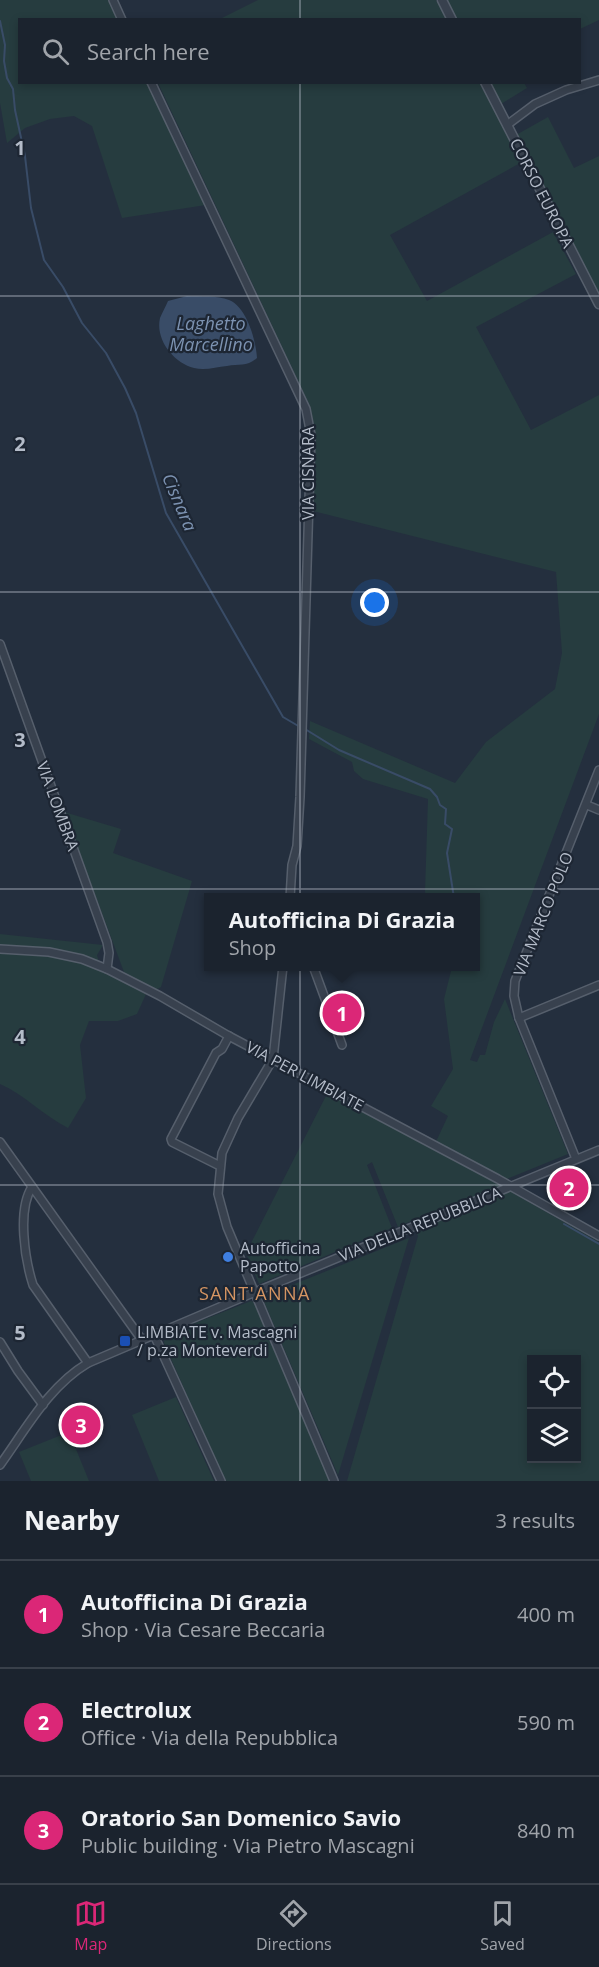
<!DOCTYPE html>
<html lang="en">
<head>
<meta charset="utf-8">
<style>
	:root { --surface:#1b232e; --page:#242b36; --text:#f1f3f6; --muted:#a0a4aa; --line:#39404a; --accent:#db2777 }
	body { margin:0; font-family:"Open Sans",sans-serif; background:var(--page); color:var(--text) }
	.controls { position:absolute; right:18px; bottom:18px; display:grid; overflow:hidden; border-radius:0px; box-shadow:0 3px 9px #0003 }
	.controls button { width:54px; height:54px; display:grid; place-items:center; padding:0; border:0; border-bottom:2px solid var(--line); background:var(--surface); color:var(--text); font:30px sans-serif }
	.you { position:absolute; left:375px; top:603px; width:21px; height:21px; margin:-15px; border:4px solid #fff; border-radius:50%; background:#1a73e8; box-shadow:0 0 0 9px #1a73e833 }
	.badge { display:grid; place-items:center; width:39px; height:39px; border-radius:50%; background:var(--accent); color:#fff; font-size:20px; font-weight:700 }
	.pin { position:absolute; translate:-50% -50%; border:3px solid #fff; box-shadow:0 2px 6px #0006 }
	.popup { position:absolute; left:204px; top:893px; width:276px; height:78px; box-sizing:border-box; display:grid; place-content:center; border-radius:0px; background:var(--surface); filter:drop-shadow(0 2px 4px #0005); font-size:20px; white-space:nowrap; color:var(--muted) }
	.popup b { font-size:22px; color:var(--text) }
	.popup::after { content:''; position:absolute; left:50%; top:100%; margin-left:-12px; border:12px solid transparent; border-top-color:var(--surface) }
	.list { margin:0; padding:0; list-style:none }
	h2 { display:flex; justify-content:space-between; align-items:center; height:78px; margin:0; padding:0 24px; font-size:26px }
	h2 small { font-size:20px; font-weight:400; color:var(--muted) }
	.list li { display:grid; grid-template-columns:39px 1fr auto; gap:18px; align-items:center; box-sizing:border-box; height:108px; padding:0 24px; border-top:2px solid var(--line) }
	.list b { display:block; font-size:22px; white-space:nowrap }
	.list p { margin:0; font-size:20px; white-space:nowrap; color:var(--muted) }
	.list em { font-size:20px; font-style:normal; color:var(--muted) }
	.icon { flex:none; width:33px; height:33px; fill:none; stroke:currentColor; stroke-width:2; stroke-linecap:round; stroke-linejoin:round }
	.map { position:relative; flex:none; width:599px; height:1481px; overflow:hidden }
	.search { position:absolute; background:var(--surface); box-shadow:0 3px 9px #0003; left:18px; right:18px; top:18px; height:66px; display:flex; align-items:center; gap:15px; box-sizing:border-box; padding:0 21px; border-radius:0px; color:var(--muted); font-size:22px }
	.sheet { height:402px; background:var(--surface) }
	nav { display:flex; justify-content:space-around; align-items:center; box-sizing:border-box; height:84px; border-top:2px solid var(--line); background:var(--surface); font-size:16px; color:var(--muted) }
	nav a { display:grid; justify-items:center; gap:3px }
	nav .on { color:var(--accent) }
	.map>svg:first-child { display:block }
</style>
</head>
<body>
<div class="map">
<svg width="599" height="1481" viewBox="0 0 599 1481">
	<rect width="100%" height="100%" fill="#242f3e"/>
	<g fill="#263c3f" fill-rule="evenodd">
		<path d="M0,0H108L117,19L20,20V82L147,83L206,205L122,218L92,126L74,116L50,119L25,128L7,143L0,103Z"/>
		<path d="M258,0H436L447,19H220Z"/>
		<path d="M446,0H599V20L580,29V20L456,19Z"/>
		<path d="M158,83H480L522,162L390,235L427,301L553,232L576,274L476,327L531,430L599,395V714L470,1060L477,1062L480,1055H485L494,1022L505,999L568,1154L507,1179L513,1193L599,1242V1481H347L418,1236L411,1221L398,1227L372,1162L367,1165L392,1228L259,1284L246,1253L328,1092L434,1146L448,1116L431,1106L453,1069L444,999L452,967L476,966V898L427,897L425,892L428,799L363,779L354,771L352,762L309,739L310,721L455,783L486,742L555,689L562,653L556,572L313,511L315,432L309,404ZM532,1360H576V1458H532Z"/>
		<path d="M489,83H524L527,88L501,104Z"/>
		<path d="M548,117L574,168L599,156V294L516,135Z"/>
		<path d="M64,812L121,829L113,853L192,881L161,987L155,990L124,972Z"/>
		<path d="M0,934L103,945L97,955L101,969L146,994L137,1014L118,1021H89L80,1045L86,1098L68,1128C44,1116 25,1095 0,1084Z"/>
		<path d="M409,1238L338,1475L262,1297Z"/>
		<path d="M251,1301L255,1303L330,1481H225L164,1343L165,1335Z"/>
		<path d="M176,1397L214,1481H159L132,1415Z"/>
		<path d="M69,1432L89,1481H31L19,1452Z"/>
	</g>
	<path fill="#394c67" d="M187,296C200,297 217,295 229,300C247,307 256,341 257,358C247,367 239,364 227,366C216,367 205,371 194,368C174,363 155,340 160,318C162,313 166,306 168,301Z"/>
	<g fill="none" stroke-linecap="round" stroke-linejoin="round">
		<g stroke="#394c67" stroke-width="2">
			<path d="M0,21L5,45L4,61L7,78L13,89L15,110L25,156L31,208L44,260L63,287L82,323L106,353L125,388L136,413L166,513L283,717L300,727"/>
			<path d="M305,729L339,750L430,789L437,797L440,805L446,809L445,824L452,829L447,853L454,898"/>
			<path d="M564,1224L599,1244"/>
		</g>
		<g stroke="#565f6c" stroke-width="10">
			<g id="minor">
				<path d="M113,0L122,20"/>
				<path d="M151,82L306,409L311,435L300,797L297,846L292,865L290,898"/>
				<path d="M507,125L535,104L566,90L599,80"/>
				<path d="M0,644L107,942L109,953L107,969"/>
				<path d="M587,805L599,810"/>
				<path d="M0,949L49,952L82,959L107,969L160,996L227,1035L498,1179L599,1236"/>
				<path d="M283,966L273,1059L238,1118L222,1153L218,1194L227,1227L334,1481"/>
				<path d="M313,966L342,1045"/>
				<path d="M519,1018L599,985"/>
				<path d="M0,1142L142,1340"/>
				<path d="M576,1159L519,1018L514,996L515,981L599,770"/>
				<path d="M220,1166L172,1142L171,1139L216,1053L222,1049L229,1036"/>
				<path d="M32,1187C17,1210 25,1260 33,1285L88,1363"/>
				<path d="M154,1335L221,1481"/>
				<path d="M0,1342L18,1371L43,1405"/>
				<path d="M0,1465C26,1429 49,1386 88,1363L255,1292L599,1150"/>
			</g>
		</g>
		<g stroke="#565f6c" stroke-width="11">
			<g id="tertiary">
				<path d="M442,0L452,20"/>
				<path d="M485,82L599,304"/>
			</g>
		</g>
		<use href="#minor" stroke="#38414e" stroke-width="7"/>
		<use href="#tertiary" stroke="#38414e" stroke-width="8"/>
	</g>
	<path fill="none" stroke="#b4bcc9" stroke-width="1.5" stroke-opacity="0.55" d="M300,0V20M300,82V1481M0,296H599M0,592H599M0,889H599M0,1185H599"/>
	<circle fill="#3f7fe0" stroke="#1d2633" stroke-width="2" cx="228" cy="1257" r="6"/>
	<rect fill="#1a4fb4" stroke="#1d2633" stroke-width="2" x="119" y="1335" width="12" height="12" rx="3"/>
	<g text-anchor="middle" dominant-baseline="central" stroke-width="4.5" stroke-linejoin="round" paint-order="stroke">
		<g font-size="16" fill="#b4bcc9" stroke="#1d2633">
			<text transform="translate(542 193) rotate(63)">CORSO EUROPA</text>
			<text transform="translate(308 473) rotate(-90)">VIA CISNARA</text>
			<text transform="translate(58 806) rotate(70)">VIA LOMBRA</text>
			<text transform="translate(543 914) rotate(-68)">VIA MARCO POLO</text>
			<text transform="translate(305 1076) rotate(28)">VIA PER LIMBIATE</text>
			<text transform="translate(420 1224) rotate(-22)">VIA DELLA REPUBBLICA</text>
		</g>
		<g font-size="16" fill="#b4bcc9" stroke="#1d2633" text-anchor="start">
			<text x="240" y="1248">Autofficina<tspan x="240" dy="18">Papotto</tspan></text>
			<text x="137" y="1332">LIMBIATE v. Mascagni<tspan x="137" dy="18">/ p.za Monteverdi</tspan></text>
		</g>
		<g font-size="18" font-style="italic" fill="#7c92b1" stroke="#1d2633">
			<text x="211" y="323">Laghetto<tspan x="211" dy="21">Marcellino</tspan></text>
			<text transform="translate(180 502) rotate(67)">Cisnara</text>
		</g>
		<g font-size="18" letter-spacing="1.5" fill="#d59563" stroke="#1d2633">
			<text x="255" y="1293">SANT'ANNA</text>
		</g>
	</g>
	<g font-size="20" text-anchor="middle" font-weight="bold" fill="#b4bcc9" stroke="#1d2633" stroke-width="4.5" stroke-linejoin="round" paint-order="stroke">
		<text x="20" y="155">1</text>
		<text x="20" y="451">2</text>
		<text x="20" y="747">3</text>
		<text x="20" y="1044">4</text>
		<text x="20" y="1340">5</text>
	</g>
</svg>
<div class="controls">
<button><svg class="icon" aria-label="locate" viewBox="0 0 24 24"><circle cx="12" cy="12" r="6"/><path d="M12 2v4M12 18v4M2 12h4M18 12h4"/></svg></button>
<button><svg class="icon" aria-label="layers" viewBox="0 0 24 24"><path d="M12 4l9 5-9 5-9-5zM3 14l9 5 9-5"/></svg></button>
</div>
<div class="you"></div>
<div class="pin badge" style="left:342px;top:1013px">1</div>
<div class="popup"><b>Autofficina Di Grazia</b>Shop</div>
<div class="pin badge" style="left:569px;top:1188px">2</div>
<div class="pin badge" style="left:81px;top:1425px">3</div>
<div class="search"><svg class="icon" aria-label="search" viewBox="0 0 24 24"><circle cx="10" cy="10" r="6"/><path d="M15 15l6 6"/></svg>Search here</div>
</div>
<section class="sheet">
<h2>Nearby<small>3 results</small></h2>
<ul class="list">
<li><span class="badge">1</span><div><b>Autofficina Di Grazia</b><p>Shop · Via Cesare Beccaria</p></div><em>400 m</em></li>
<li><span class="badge">2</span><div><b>Electrolux</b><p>Office · Via della Repubblica</p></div><em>590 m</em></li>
<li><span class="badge">3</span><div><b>Oratorio San Domenico Savio</b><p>Public building · Via Pietro Mascagni</p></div><em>840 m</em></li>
</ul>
</section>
<nav>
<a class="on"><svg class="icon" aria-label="map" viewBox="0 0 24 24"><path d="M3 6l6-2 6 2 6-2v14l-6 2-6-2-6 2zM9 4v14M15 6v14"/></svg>Map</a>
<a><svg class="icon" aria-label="directions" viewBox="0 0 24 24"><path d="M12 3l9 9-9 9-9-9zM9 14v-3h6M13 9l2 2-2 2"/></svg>Directions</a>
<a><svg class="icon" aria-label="saved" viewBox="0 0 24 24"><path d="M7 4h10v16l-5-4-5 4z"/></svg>Saved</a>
</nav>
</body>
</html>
